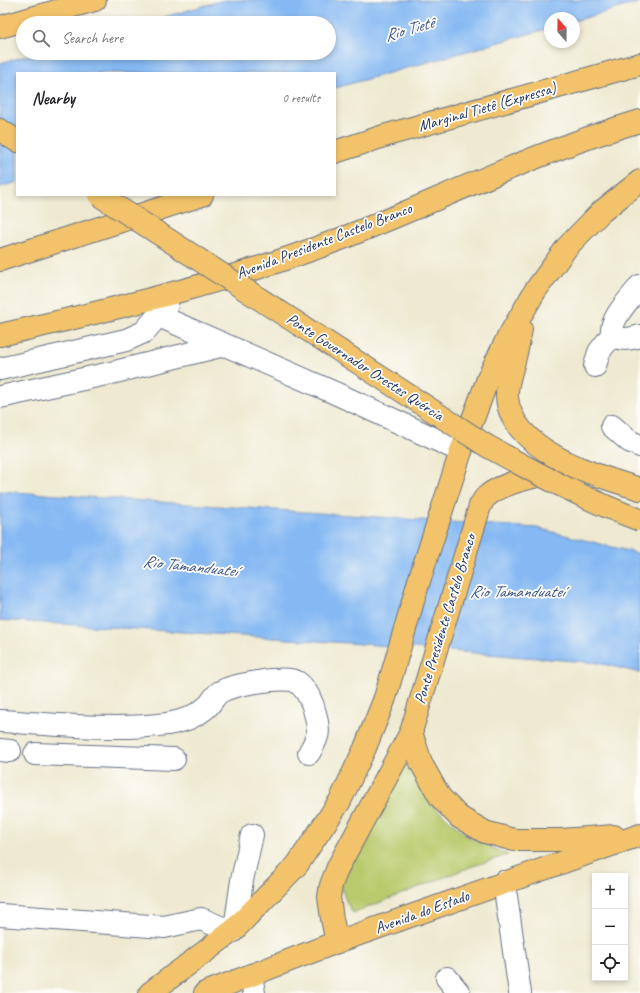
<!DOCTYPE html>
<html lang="en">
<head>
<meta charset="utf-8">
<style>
	:root { --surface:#fff; --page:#f6f6f6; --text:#202124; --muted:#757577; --line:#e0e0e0 }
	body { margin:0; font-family:Caveat,sans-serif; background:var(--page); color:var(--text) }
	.controls { position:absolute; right:12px; bottom:12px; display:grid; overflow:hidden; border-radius:0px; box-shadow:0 2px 6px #0003 }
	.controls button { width:36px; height:36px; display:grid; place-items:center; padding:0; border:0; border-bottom:1px solid var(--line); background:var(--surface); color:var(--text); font:20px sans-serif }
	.compass { position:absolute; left:544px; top:12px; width:36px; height:36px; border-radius:50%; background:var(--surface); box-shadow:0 2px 6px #0003; rotate:340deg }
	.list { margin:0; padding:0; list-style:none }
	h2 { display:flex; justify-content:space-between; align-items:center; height:52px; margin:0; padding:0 16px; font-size:17px }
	h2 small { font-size:13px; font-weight:400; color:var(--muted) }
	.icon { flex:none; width:22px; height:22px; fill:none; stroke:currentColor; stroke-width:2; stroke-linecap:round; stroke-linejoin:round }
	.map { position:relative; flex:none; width:640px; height:993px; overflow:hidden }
	.search { position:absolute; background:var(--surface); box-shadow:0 2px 6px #0003; left:16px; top:16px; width:320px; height:44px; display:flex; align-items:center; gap:10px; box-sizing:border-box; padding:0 14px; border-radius:22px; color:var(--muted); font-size:15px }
	.panel { position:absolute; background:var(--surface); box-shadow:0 2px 6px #0003; left:16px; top:72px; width:320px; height:124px; border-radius:0px }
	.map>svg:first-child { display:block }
</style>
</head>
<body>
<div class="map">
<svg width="640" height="993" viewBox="0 0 640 993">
	<rect width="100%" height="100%" fill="#fdfcf7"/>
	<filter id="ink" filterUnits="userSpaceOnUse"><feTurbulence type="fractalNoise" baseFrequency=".025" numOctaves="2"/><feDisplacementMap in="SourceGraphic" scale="8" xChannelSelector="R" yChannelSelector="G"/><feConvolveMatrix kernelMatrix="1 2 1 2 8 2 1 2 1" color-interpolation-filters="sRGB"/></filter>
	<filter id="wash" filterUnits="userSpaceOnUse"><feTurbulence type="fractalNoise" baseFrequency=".012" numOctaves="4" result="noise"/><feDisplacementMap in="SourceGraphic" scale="16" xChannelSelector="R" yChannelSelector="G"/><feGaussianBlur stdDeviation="0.9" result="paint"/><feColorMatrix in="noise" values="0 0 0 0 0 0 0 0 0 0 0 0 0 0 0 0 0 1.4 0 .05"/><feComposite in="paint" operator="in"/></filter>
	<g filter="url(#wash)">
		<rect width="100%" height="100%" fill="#eee9d0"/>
		<path fill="#b9ca6d" stroke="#6a7c66" d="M409,755L423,791L432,805L467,836L508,855L473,866L353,913C347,905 342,892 341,882L375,823Z"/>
		<g fill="#86b9f3" stroke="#5074a8">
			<path d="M224,0H640V2L574,21V18H550V28L335,88V73H17V182L0,187V63L37,53H329V23H143Z"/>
			<path d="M0,491L537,528L640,554V673L599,663L363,644L0,620Z"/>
		</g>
	</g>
	<g filter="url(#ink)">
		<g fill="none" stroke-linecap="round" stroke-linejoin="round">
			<g stroke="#657086" stroke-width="24">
				<g id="minor">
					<path d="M640,286C630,299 609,319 612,335C622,341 630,339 640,336"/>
					<path d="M159,316L335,393L461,451"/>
					<path d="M595,366L599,352L612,335"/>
					<path d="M0,369L126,340L144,332L167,305"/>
					<path d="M0,397L111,373L224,345"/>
					<path d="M612,426L629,441L640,446"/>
					<path d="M0,721C53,724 115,731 167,724C181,722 197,716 208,706C212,702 215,695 220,692C232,685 285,675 297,682C306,688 313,703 315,713C320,732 319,736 309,753"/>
					<path d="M0,750L10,751"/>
					<path d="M35,754L174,759"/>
					<path d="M504,882L520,993"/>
					<path d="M0,915L164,927L201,919L232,932"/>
					<path d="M235,929L242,880L252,835"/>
					<path d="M251,975L254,993"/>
					<path d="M447,978L459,993"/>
				</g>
			</g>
			<g stroke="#657086" stroke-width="24">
				<g id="highway">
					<path d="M0,27L95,0"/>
					<path d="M0,130L17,141"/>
					<path d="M335,152L387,135L640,64"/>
					<path d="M0,260L202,195"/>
					<path d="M521,329C519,340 517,350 514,361C511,373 506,385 507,397C511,451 597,476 640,489"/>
					<path d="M0,335C116,309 232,281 343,238C442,199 538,151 640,121"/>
					<path d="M411,732L421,763L440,797L459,817L485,832L514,840H561L614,836"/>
					<path d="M337,942L332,919L329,897L331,885L338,867L411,732L480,506C482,503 484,498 487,496C505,480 555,472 579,469"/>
					<path d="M150,993L235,929L297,865L340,801L365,748L385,698L418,584L461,451L489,376L506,341L535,291L567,247L601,212L640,181"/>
					<path d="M205,993L337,942L640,835"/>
				</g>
			</g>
			<use href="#minor" stroke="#fff" stroke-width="22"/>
			<use href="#highway" stroke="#f2c36a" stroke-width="22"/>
			<g stroke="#657086" stroke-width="24" stroke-linecap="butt">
				<path id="highway-bridge" d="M99,195L487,446C538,474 586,500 640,520"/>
			</g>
			<use href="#highway-bridge" stroke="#f2c36a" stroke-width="22"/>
		</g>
	</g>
	<g text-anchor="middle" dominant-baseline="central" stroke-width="3.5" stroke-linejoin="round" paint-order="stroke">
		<g font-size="16" fill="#1b2f5e" stroke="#fdfcf7">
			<text transform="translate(487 107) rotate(-16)">Marginal Tietê (Expressa)</text>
			<text transform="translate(324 241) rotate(-21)">Avenida Presidente Castelo Branco</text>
			<text transform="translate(365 367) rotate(33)">Ponte Governador Orestes Quércia</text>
			<text transform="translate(445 619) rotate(-73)">Ponte Presidente Castelo Branco</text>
			<text transform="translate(422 912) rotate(-20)">Avenida do Estado</text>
		</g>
		<g font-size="17" font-style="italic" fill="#3b588b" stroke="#fdfcf7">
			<text transform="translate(409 29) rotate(-16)">Rio Tietê</text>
			<text transform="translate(190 566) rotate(6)">Rio Tamanduateí</text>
			<text x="517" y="591">Rio Tamanduateí</text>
		</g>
	</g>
</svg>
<div class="controls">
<button>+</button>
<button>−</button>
<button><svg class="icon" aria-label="locate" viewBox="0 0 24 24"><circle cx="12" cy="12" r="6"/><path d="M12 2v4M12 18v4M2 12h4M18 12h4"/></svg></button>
</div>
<svg class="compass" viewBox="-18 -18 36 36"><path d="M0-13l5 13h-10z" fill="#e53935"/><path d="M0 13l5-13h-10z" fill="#757577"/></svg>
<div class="search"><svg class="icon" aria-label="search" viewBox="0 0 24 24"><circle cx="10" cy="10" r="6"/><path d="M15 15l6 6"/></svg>Search here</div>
<section class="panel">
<h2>Nearby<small>0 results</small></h2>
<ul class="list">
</ul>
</section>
</div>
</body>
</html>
